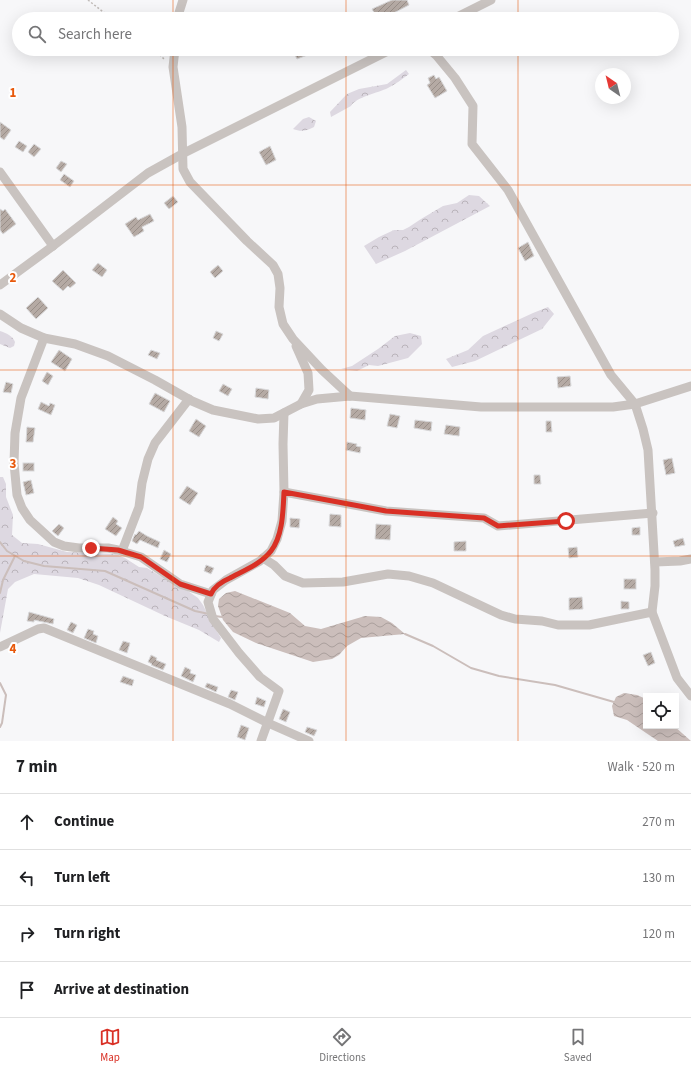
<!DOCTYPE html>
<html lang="en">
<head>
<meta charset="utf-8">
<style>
	:root { --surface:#fff; --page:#f2f2f2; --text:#202124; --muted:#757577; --line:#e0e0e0; --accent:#d93025 }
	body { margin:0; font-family:"Source Sans 3",sans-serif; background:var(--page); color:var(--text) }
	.controls { position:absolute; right:12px; bottom:12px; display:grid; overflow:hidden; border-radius:0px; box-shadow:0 4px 16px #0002 }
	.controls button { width:36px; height:36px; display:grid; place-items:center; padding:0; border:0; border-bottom:1px solid var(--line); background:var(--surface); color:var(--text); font:20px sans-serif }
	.compass { position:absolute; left:595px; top:68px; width:36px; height:36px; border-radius:50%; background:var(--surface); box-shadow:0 4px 16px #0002; rotate:325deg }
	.stop { position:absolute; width:12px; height:12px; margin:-9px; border:3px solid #d93025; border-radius:50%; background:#fff }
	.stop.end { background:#d93025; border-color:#fff; box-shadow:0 1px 4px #0008 }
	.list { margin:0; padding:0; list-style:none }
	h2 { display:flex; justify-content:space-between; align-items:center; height:52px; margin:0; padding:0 16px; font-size:17px }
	h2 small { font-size:13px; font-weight:400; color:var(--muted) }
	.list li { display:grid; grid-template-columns:26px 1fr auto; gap:12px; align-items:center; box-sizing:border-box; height:56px; padding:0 16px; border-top:1px solid var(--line) }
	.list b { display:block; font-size:15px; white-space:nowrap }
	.list em { font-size:13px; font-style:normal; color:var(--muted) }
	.icon { flex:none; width:22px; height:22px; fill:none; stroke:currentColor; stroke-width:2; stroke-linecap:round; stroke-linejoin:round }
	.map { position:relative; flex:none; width:691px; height:741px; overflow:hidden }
	.search { position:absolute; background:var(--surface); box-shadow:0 4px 16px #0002; left:12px; right:12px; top:12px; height:44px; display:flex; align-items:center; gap:10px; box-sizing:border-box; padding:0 14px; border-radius:22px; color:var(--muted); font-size:15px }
	.sheet { height:276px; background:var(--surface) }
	nav { display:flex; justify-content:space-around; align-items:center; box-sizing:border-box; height:56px; border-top:1px solid var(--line); background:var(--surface); font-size:11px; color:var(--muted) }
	nav a { display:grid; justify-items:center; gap:2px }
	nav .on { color:var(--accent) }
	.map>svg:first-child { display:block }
</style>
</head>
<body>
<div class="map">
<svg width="691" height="741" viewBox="0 0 691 741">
	<defs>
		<pattern id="forest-crowns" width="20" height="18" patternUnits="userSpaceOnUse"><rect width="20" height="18" fill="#ddd8e1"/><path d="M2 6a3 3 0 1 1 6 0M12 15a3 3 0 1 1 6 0" fill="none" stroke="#b9b3ba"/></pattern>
		<pattern id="water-waves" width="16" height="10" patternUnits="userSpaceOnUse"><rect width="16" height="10" fill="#cbbebb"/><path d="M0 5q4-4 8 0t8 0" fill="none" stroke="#aa9f9c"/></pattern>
		<pattern id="building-hatch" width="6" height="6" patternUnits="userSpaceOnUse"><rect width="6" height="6" fill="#b5aaa4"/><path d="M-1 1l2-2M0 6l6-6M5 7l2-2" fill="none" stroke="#998f89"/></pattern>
	</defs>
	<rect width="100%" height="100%" fill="#f7f7f9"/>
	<g fill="url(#forest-crowns)">
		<path d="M406,70L409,74C402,79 396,84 388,88C378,93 356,97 351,106L331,117L330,112L347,94L359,89L387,84Z"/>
		<path d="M309,117L316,121L314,127C307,131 301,132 293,129L303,119Z"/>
		<path d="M469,195L479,196L490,206L405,251L376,264L364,246L379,237L394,230H403L409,227L421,219L443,206L457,203Z"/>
		<path d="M548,307L554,314L542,329L475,361L452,367L446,359L468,350L483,336L533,313Z"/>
		<path d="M0,331C6,333 13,336 15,342L14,346L10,348L0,344Z"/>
		<path d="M410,333L421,336L422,344L408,358L378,366L369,365L357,371L341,369L352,366L378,349L395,336Z"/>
		<path d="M0,477H3L6,484V497L13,515L12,535L22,543L38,544L67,552L116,554L125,558L139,567L147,568L167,580L185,589L198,598L203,605L213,625L221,638L219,642L199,630L165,616L99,585L78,578L34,574L15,582L8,589L0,633Z"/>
	</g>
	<g fill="url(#water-waves)">
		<path d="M235,591L290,613L305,626L321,629L365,616L381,617L392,623L405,634L361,638L347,646L339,655L332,659L313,662L256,643L233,632L223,620L218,606L219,599L226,593Z"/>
		<path d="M624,693L637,695L646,699V726H674L691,741H658L627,720L614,716L612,706L616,697Z"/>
	</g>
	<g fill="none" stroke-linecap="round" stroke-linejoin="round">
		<g stroke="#cbbebb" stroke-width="2">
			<path d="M0,542L7,551L24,561L44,566L105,571L195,611L209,614"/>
			<path d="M0,593L3,580L15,556"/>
			<path d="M215,616L222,617"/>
			<path d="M405,634L433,646L471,668L499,676L555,685L614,702"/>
			<path d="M0,683L6,695L2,723L0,727"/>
		</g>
	</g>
	<g fill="url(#building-hatch)" stroke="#d9d9db">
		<path d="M392,0H407L409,5L382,19H378L372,9Z"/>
		<path d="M292,49H308L310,54L297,59Z"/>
		<path d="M434,75L436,79L439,77L447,91L435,98L427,85L430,83L428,78Z"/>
		<path d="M0,122L11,130L4,140L0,137Z"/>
		<path d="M19,141L27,146L23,152L15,147Z"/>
		<path d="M34,144L41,149L34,157L28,152Z"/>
		<path d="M270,146L276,160L266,165L259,152Z"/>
		<path d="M61,161L67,164L61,172L56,168Z"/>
		<path d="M64,174L74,181L70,187L60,180Z"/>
		<path d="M173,196L178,202L169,209L164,203Z"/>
		<path d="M0,209L3,211L5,209L16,224L3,234L0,230Z"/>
		<path d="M150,214L154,221L142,227L144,231L134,237L125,224L136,217L138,220Z"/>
		<path d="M528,242L534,256L525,261L518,248Z"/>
		<path d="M98,263L107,270L102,277L92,270Z"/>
		<path d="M218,265L223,271L215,278L210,272Z"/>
		<path d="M63,270L76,283L70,288L68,286L63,291L52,281Z"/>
		<path d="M38,297L48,308L36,319L26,308Z"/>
		<path d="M216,331L223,334L219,341L213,338Z"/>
		<path d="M59,350L72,359L65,371L51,362Z"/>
		<path d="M151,350L160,353L157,359L148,355Z"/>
		<path d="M47,372L53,376L48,385L42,381Z"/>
		<path d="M570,376L571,386L558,388L557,377Z"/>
		<path d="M6,382L13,384L11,393L3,392Z"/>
		<path d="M223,384L232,389L228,396L219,391Z"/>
		<path d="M256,388L269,390L268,399L255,397Z"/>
		<path d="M155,393L170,401L164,412L149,404Z"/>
		<path d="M41,402L49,406L50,403L55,405L51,415L38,409Z"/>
		<path d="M351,408L366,410L365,420L350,418Z"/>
		<path d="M390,414L400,416L397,428L387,426Z"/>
		<path d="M196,419L206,426L199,437L189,431Z"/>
		<path d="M415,420L432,422L431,431L414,428Z"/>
		<path d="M546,421H551L552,432H546Z"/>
		<path d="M446,425L460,427L459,436L444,434Z"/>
		<path d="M27,427L35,428L33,442H26Z"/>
		<path d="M347,442L357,444L356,446L361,447L360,453L346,450Z"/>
		<path d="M672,458L675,473L666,475L663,460Z"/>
		<rect x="23" y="463" width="11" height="8"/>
		<path d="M534,475H540L541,484H534Z"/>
		<path d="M31,480L34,493L26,495L23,482Z"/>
		<path d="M187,486L198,493L190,505L179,498Z"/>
		<path d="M330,514L341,515V527L329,526Z"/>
		<path d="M113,517L118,521L116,524L122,528L116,536L105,529Z"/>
		<path d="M290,518L300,519L299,528L290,527Z"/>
		<path d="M59,524L64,528L58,536L52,531Z"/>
		<path d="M376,524L391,525L390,540L375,539Z"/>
		<path d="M640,527V535H632V528Z"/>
		<path d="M139,531L147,536L160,542L158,548L140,540L137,544L132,541L135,534L136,535Z"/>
		<path d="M683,538L685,545L675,547L673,541Z"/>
		<path d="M466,541V551H454V542Z"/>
		<path d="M577,547L578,557L569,558L568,548Z"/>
		<path d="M164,550L171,554L167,562L160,559Z"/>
		<path d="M206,565L214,568L211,574L204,571Z"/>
		<rect x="624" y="579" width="12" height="10"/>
		<path d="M582,597L583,609L569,610V598Z"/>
		<path d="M621,601L629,602V609H621Z"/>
		<path d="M29,612L54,619L53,624L34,620V622L27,621Z"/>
		<path d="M71,622L77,625L73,633L67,630Z"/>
		<path d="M88,629L94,631L93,634L98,636L96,643L84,638Z"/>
		<path d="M123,641L130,643L127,653L119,650Z"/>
		<path d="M651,652L655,663L648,666L643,655Z"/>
		<path d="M151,655L157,658L156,660L166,664L163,670L151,665L152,664L148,662Z"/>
		<path d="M185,667L191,670L190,673L196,675L193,682L181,676Z"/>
		<path d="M123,676L134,680L132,686L120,682Z"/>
		<path d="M207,683L218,687L216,692L205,687Z"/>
		<path d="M231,690L238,692L235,700L228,697Z"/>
		<path d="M257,697L266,701L264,707L255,704Z"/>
		<path d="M283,709L290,712L286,722L279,719Z"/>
		<path d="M241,725L249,728L245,740L237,737Z"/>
		<path d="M307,727L317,730L314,736L305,732Z"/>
	</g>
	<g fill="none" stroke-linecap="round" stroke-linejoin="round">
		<g stroke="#c0bbb8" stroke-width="1.5" stroke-dasharray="2 2" stroke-linecap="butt">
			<path d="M88,0L112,19"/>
			<path d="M154,49L165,60"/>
		</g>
		<g stroke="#c9c3c0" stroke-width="9">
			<path d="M177,19L183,0"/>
			<path d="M453,19L491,0"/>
			<path d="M175,49L173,67L182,127L183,169L190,182L247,241L273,265L278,274L280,288L279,307L283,324L293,339L322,370L350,396"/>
			<path d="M429,49L436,55L455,78L473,106L472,144L508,190L611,375L635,404L643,429L648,450L655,570V586L652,612L677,678L691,696"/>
			<path d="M0,172L53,246"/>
			<path d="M0,285L53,246L148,173L184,153L392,49"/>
			<path d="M0,314L21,328L44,338L75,344L108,356L155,380L192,401L213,410L258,419L274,418L301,404L317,399L350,396L481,407H613L635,404L691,386"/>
			<path d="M44,338L21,398L15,433L14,463L17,495L22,508L30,520L54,542L64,546L79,548H108L118,550L141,557L180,584L211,594"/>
			<path d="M296,346L308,373L309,390L301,404"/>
			<path d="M284,492L386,511L484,518L498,526L653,513"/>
			<path d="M122,551L139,507L142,483L148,459L155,443L189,399"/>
			<path d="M263,558L274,565L285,576L303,583L343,582L388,574L409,576L433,583L501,615L515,619L542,621L558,625H589L652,612"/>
			<path d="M655,562L680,561L691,559"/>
			<path d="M0,647L38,629L44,628L230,704L268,723L309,741"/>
			<path d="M261,741L279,691L260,677L239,653L213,619L208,602L213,590L226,580L260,561L271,551L277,539L282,521L284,492L283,444L284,413"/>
		</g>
	</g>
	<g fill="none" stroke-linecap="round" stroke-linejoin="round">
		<path stroke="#d93025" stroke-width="5" d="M91,548L118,550L141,557L180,584L211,594C214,587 223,581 230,578C243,571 261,564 271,551C283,535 283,511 284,492L386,511L484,518L498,526L566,521"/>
	</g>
	<path fill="none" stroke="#e8590c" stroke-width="1" stroke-opacity="0.55" d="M173,0V19M346,0V19M518,0V19M173,49V741M346,49V741M518,49V741M0,185H691M0,370H691M0,556H691"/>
	<g font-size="13" text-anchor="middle" font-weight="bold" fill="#e8590c" stroke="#fff" stroke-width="4" stroke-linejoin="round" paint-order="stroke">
		<text x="13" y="97">1</text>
		<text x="13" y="282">2</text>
		<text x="13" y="468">3</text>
		<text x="13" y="653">4</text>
	</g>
</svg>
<div class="controls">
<button><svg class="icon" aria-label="locate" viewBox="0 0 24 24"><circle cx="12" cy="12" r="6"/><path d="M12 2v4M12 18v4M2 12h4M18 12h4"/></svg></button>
</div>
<svg class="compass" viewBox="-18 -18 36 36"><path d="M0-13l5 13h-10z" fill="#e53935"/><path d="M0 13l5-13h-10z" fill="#757577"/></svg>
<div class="stop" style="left:566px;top:521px"></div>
<div class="stop end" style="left:91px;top:548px"></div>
<div class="search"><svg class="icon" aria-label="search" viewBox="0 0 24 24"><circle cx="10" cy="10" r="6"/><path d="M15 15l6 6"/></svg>Search here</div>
</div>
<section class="sheet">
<h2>7 min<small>Walk · 520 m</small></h2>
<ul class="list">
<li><svg class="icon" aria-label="ahead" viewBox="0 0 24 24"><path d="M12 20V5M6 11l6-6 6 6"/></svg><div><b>Continue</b></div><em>270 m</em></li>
<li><svg class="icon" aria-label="left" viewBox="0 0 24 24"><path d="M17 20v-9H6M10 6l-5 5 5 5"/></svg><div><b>Turn left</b></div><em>130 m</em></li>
<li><svg class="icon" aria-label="right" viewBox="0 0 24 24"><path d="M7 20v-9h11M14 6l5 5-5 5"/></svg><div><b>Turn right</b></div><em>120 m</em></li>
<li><svg class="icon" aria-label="arrive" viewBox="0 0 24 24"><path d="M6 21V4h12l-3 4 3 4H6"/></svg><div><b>Arrive at destination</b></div></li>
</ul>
</section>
<nav>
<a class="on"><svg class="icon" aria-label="map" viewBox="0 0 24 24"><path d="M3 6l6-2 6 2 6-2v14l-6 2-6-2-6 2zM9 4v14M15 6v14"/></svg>Map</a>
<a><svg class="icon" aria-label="directions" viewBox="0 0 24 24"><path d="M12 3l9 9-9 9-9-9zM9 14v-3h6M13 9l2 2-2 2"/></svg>Directions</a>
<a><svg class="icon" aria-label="saved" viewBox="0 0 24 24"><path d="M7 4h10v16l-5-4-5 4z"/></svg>Saved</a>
</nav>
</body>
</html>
